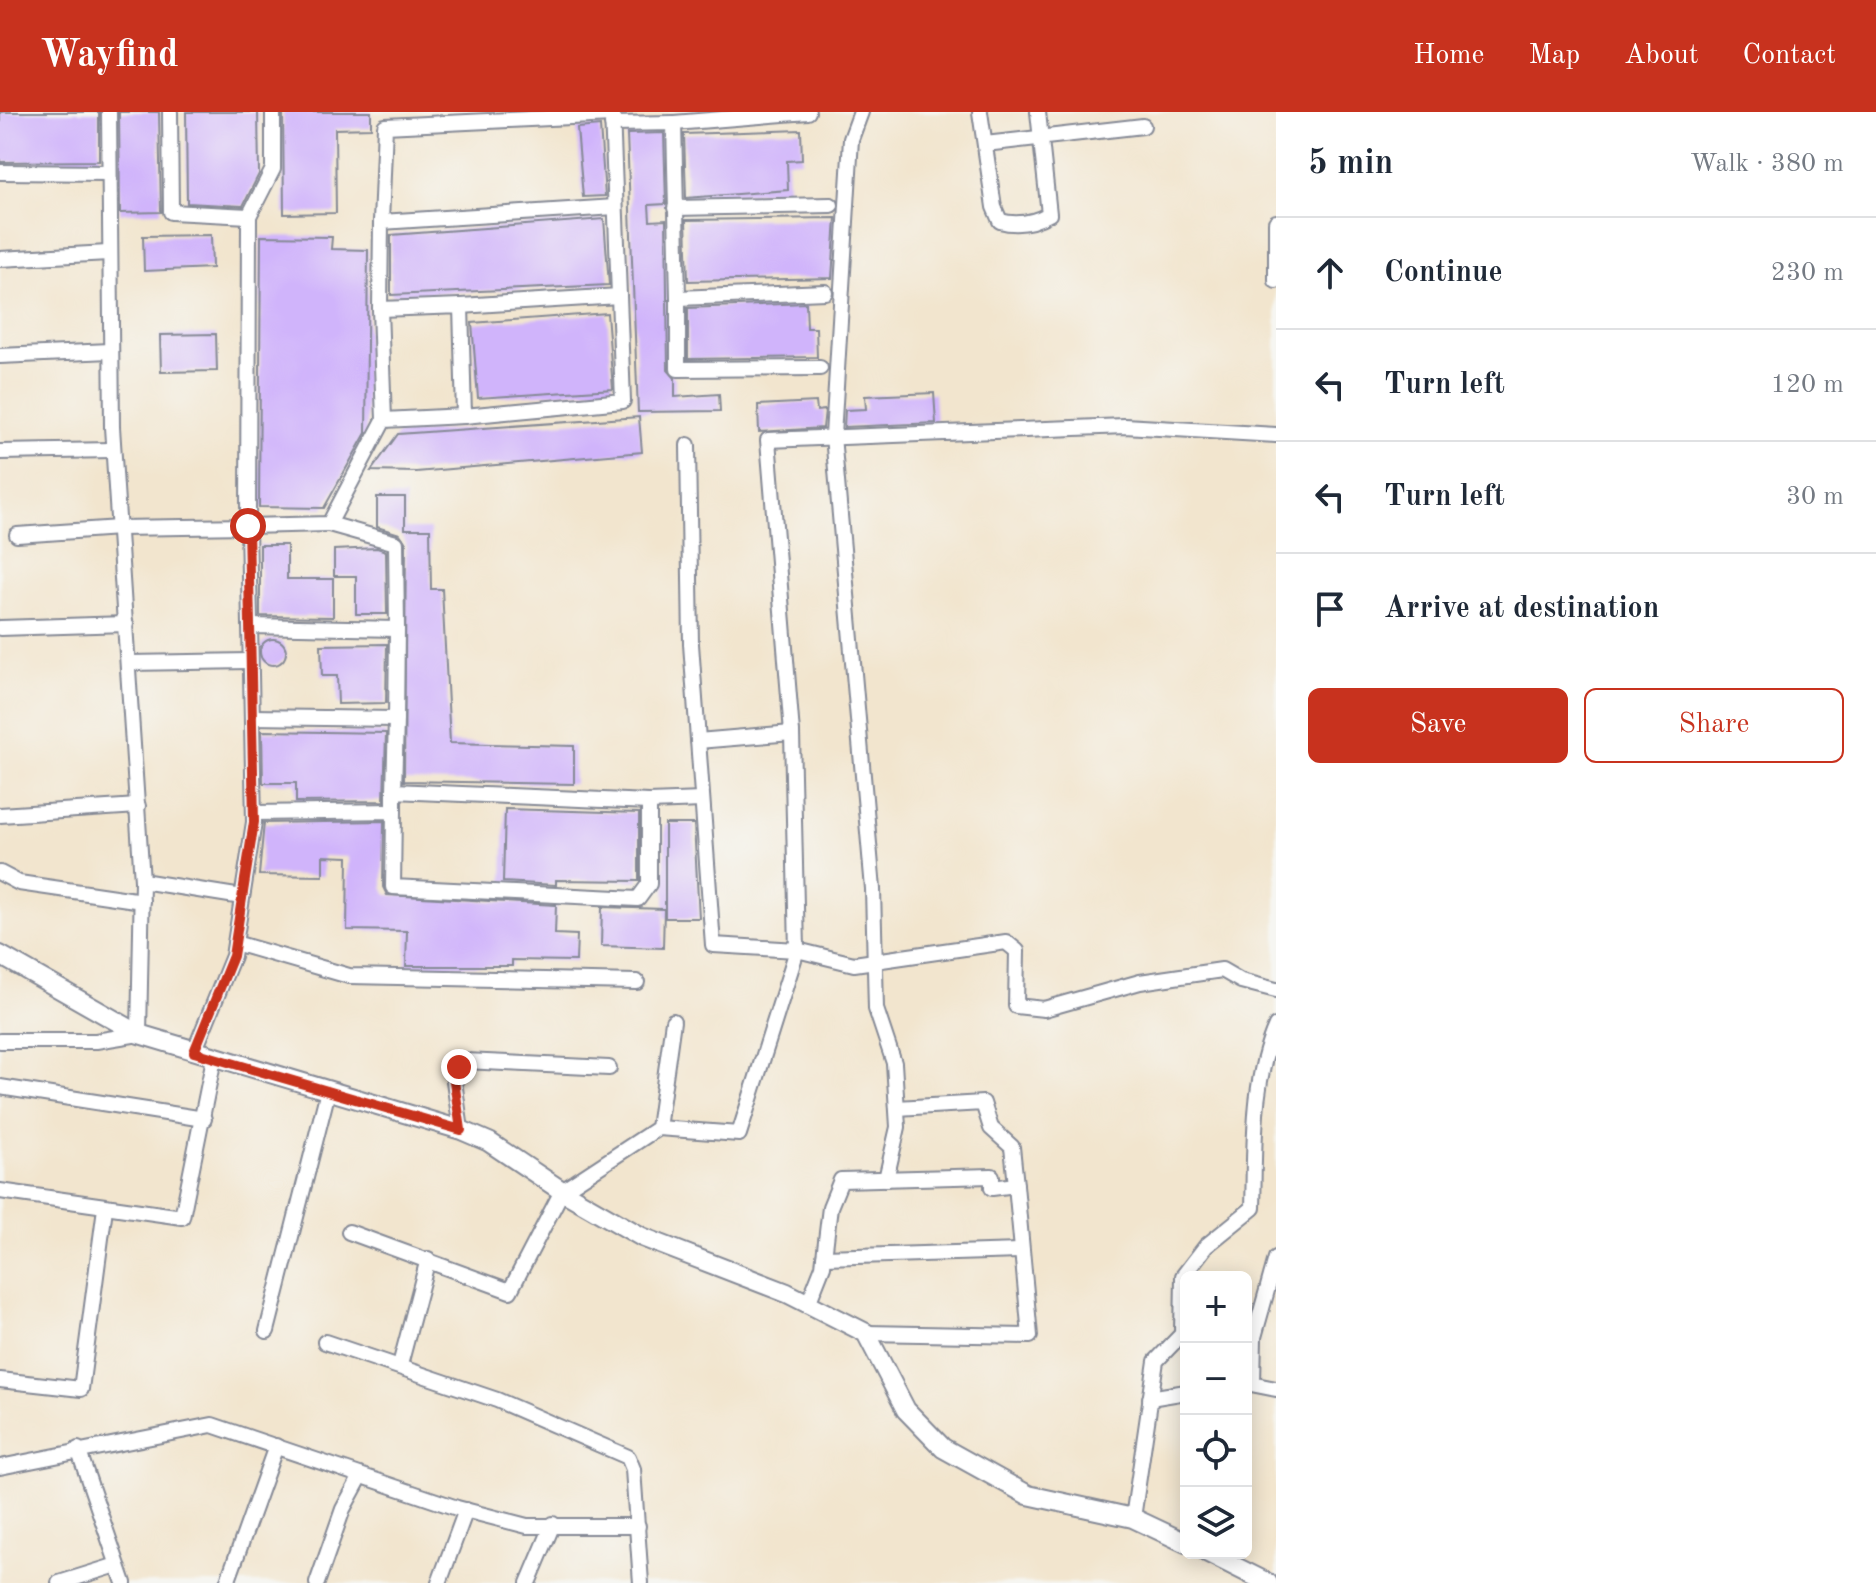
<!DOCTYPE html>
<html lang="en">
<head>
<meta charset="utf-8">
<style>
	:root { --surface:#fff; --page:#f6f6f7; --text:#1f2937; --muted:#747a83; --line:#e0e1e3; --accent:#c8321e }
	body { margin:0; font-family:"Old Standard TT",serif; background:var(--page); color:var(--text) }
	.controls { position:absolute; right:24px; bottom:24px; display:grid; overflow:hidden; border-radius:12px; box-shadow:0 4px 20px #0003 }
	.controls button { width:72px; height:72px; display:grid; place-items:center; padding:0; border:0; border-bottom:2px solid var(--line); background:var(--surface); color:var(--text); font:40px sans-serif }
	.stop { position:absolute; width:24px; height:24px; margin:-18px; border:6px solid #c8321e; border-radius:50%; background:#fff }
	.stop.end { background:#c8321e; border-color:#fff; box-shadow:0 2px 8px #0008 }
	.list { margin:0; padding:0; list-style:none }
	h2 { display:flex; justify-content:space-between; align-items:center; height:104px; margin:0; padding:0 32px; font-size:34px }
	h2 small { font-size:26px; font-weight:400; color:var(--muted) }
	.list li { display:grid; grid-template-columns:52px 1fr auto; gap:24px; align-items:center; box-sizing:border-box; height:112px; padding:0 32px; border-top:2px solid var(--line) }
	.list b { display:block; font-size:30px; white-space:nowrap }
	.list em { font-size:26px; font-style:normal; color:var(--muted) }
	.actions { display:flex; gap:16px; padding:24px 32px }
	.actions a { flex:1; padding:18px 0; border:2px solid var(--accent); border-radius:12px; text-align:center; font-size:28px; color:var(--accent) }
	.actions .main { background:var(--accent); color:#fff }
	.icon { flex:none; width:44px; height:44px; fill:none; stroke:currentColor; stroke-width:2; stroke-linecap:round; stroke-linejoin:round }
	.map { position:relative; flex:none; width:1276px; height:1471px; overflow:hidden }
	header { display:flex; align-items:center; gap:48px; box-sizing:border-box; height:112px; padding:0 40px; background:var(--accent); color:#fff }
	header strong { font-size:38px }
	nav { display:flex; gap:44px; margin-inline-start:auto; font-size:28px }
	main { display:flex }
	aside { flex:1; background:var(--surface) }
	.map>svg:first-child { display:block }
</style>
</head>
<body>
<header>
<strong>Wayfind</strong>
<nav><a>Home</a><a>Map</a><a>About</a><a>Contact</a></nav>
</header>
<main>
<div class="map">
<svg width="1276" height="1471" viewBox="0 0 1276 1471">
	<rect width="100%" height="100%" fill="#f6f6f2"/>
	<filter id="ink" filterUnits="userSpaceOnUse"><feTurbulence type="fractalNoise" baseFrequency=".0125" numOctaves="2"/><feDisplacementMap in="SourceGraphic" scale="16" xChannelSelector="R" yChannelSelector="G"/><feConvolveMatrix kernelMatrix="1 2 1 2 8 2 1 2 1" color-interpolation-filters="sRGB"/></filter>
	<filter id="wash" filterUnits="userSpaceOnUse"><feTurbulence type="fractalNoise" baseFrequency=".006" numOctaves="4" result="noise"/><feDisplacementMap in="SourceGraphic" scale="32" xChannelSelector="R" yChannelSelector="G"/><feGaussianBlur stdDeviation="1.8" result="paint"/><feColorMatrix in="noise" values="0 0 0 0 0 0 0 0 0 0 0 0 0 0 0 0 0 1.4 0 .05"/><feComposite in="paint" operator="in"/></filter>
	<g filter="url(#wash)">
		<rect width="100%" height="100%" fill="#f2e5ce"/>
		<g id="blocks">
			<g fill="#d0b4fb">
				<path d="M0,0H99V49L0,50Z"/>
				<path d="M119,0H159L161,100L120,101Z"/>
				<path d="M186,0H258L259,62L243,94L187,91Z"/>
				<path d="M283,0H371V16L335,17L336,101L284,102Z"/>
				<path d="M600,14L605,84L583,85L577,16Z"/>
				<path d="M801,18L802,48L787,49L788,78L686,86L684,22Z"/>
				<path d="M664,21L666,92L649,93L650,109L666,108L668,258L675,266V285L719,282L720,299L638,300L627,22Z"/>
				<path d="M836,106L832,166L688,169L686,108Z"/>
				<path d="M604,107L609,173L391,183V123Z"/>
				<path d="M211,123L212,156L144,159L143,124Z"/>
				<path d="M261,124L332,125L331,137L368,138L366,321L324,396L259,395Z"/>
				<path d="M806,191L807,216H816L817,245L688,247V196Z"/>
				<path d="M607,201L613,277L478,286L472,211Z"/>
				<path d="M216,222L217,259L161,260L160,223Z"/>
				<path d="M934,281L936,311L844,315L845,298L866,297L865,284Z"/>
				<path d="M816,290L817,299L825,298L823,316L759,320L758,293Z"/>
				<path d="M639,305L642,340L416,360L371,359L398,322Z"/>
				<path d="M377,385H405V417H430L431,477H442L450,631L574,634V672L404,669L406,431L400,422L377,415Z"/>
				<path d="M260,433H287V467H333V505L260,504Z"/>
				<path d="M377,436L386,439L387,502H356V464H334V438Z"/>
				<circle cx="273" cy="540" r="13"/>
				<path d="M387,532L386,591L338,592L337,564H322L321,533Z"/>
				<path d="M262,619L386,621L384,689L296,690V671H263Z"/>
				<path d="M505,697L639,701V769L556,768V773L503,770Z"/>
				<path d="M384,709L383,775L387,783L556,793L555,822L577,823L576,849L512,848V854H406L407,819L347,818L348,745L323,744V764L259,763L264,711Z"/>
				<path d="M665,712H694L699,806H665Z"/>
				<path d="M602,795L664,797L663,836L601,834Z"/>
			</g>
		</g>
	</g>
	<g filter="url(#ink)">
		<use href="#blocks" fill-opacity="0" stroke="#868a96" stroke-width="2"/>
		<g fill="none" stroke-linecap="round" stroke-linejoin="round">
			<g stroke="#868a96" stroke-width="18">
				<g id="minor">
					<path d="M109,0L112,315L142,769L242,785"/>
					<path d="M170,0L171,100L249,104"/>
					<path d="M861,0L851,27L833,324L873,777L876,897L894,951L898,1015L886,1067"/>
					<path d="M980,0L994,95L1000,109C1018,114 1033,111 1049,102L1038,0"/>
					<path d="M674,11L808,0"/>
					<path d="M612,12L674,11L678,186L825,180"/>
					<path d="M985,32L1143,14"/>
					<path d="M0,60L109,61"/>
					<path d="M675,96L831,93"/>
					<path d="M381,110L385,14L612,3"/>
					<path d="M1276,110V169"/>
					<path d="M0,147L108,141"/>
					<path d="M678,186V257L820,256"/>
					<path d="M461,194L619,184"/>
					<path d="M380,197L381,110L615,95"/>
					<path d="M0,244L110,239"/>
					<path d="M384,308L380,197L461,194L464,304"/>
					<path d="M688,333L691,532L713,833L797,838L854,852L1006,830L1017,839L1016,894L1044,897L1140,870L1222,858L1241,869L1276,878"/>
					<path d="M0,340L113,338"/>
					<path d="M17,423L119,416L248,414L249,104L273,57V0"/>
					<path d="M250,514L397,517L396,431L329,412"/>
					<path d="M0,516L126,512"/>
					<path d="M129,551L250,549"/>
					<path d="M252,605L396,607L397,517"/>
					<path d="M698,629L792,621"/>
					<path d="M394,679L396,607"/>
					<path d="M394,699V679L649,690"/>
					<path d="M254,701L394,699L393,775L638,787L649,772V690L702,688"/>
					<path d="M0,703L138,694"/>
					<path d="M0,761L19,771L142,789"/>
					<path d="M235,831L349,864L637,870"/>
					<path d="M0,929H96L139,922L142,769"/>
					<path d="M194,940L233,844L254,710L248,414L329,412L384,308L464,304L623,289L612,0"/>
					<path d="M0,975L204,1007"/>
					<path d="M897,996L983,991L991,1016L1012,1035L1016,1073"/>
					<path d="M658,1016L673,909"/>
					<path d="M461,1018L454,969L465,949L609,956"/>
					<path d="M0,1079L182,1105L214,946"/>
					<path d="M349,1120L510,1179L562,1079L658,1016L739,1022L797,838L792,621L768,328L1125,314L1276,323"/>
					<path d="M824,1145L1020,1139"/>
					<path d="M808,1192L823,1154L830,1095L841,1068L992,1064V1076L1016,1073L1030,1224L866,1221"/>
					<path d="M267,1219L328,979"/>
					<path d="M325,1230L497,1288L628,1345L633,1357L641,1471"/>
					<path d="M400,1253L428,1147"/>
					<path d="M0,1268L81,1277L105,1096"/>
					<path d="M1246,1271L1276,1277"/>
					<path d="M1253,1271L1254,1225L1276,1146"/>
					<path d="M1150,1286L1186,1280"/>
					<path d="M78,1337L124,1471"/>
					<path d="M0,1355L212,1313L457,1396L527,1414H638"/>
					<path d="M1133,1406L1156,1249L1182,1222L1183,1164L1206,1134L1253,1096C1255,1035 1251,970 1276,914"/>
					<path d="M59,1471L117,1453"/>
					<path d="M227,1471L276,1334"/>
					<path d="M317,1471L343,1397L361,1364"/>
					<path d="M439,1471L466,1398"/>
					<path d="M528,1471L553,1412"/>
				</g>
			</g>
			<g stroke="#868a96" stroke-width="22">
				<g id="tertiary">
					<path d="M0,843L139,922L461,1018L489,1030L562,1079L642,1125L787,1181L866,1221L906,1298L943,1336L1028,1383L1133,1406L1186,1431"/>
					<path d="M1208,1441L1268,1471"/>
				</g>
			</g>
			<use href="#minor" stroke="#fff" stroke-width="14"/>
			<use href="#tertiary" stroke="#fff" stroke-width="18"/>
		</g>
	</g>
	<g fill="none" stroke-linecap="round" stroke-linejoin="round" filter="url(#ink)">
		<path stroke="#c8321e" stroke-width="10" d="M248,414L254,710L233,844L194,940L461,1018L454,969L459,955"/>
	</g>
</svg>
<div class="controls">
<button>+</button>
<button>−</button>
<button><svg class="icon" aria-label="locate" viewBox="0 0 24 24"><circle cx="12" cy="12" r="6"/><path d="M12 2v4M12 18v4M2 12h4M18 12h4"/></svg></button>
<button><svg class="icon" aria-label="layers" viewBox="0 0 24 24"><path d="M12 4l9 5-9 5-9-5zM3 14l9 5 9-5"/></svg></button>
</div>
<div class="stop" style="left:248px;top:414px"></div>
<div class="stop end" style="left:459px;top:955px"></div>
</div>
<aside>
<h2>5 min<small>Walk · 380 m</small></h2>
<ul class="list">
<li><svg class="icon" aria-label="ahead" viewBox="0 0 24 24"><path d="M12 20V5M6 11l6-6 6 6"/></svg><div><b>Continue</b></div><em>230 m</em></li>
<li><svg class="icon" aria-label="left" viewBox="0 0 24 24"><path d="M17 20v-9H6M10 6l-5 5 5 5"/></svg><div><b>Turn left</b></div><em>120 m</em></li>
<li><svg class="icon" aria-label="left" viewBox="0 0 24 24"><path d="M17 20v-9H6M10 6l-5 5 5 5"/></svg><div><b>Turn left</b></div><em>30 m</em></li>
<li><svg class="icon" aria-label="arrive" viewBox="0 0 24 24"><path d="M6 21V4h12l-3 4 3 4H6"/></svg><div><b>Arrive at destination</b></div></li>
</ul>
<div class="actions"><a class="main">Save</a><a>Share</a></div>
</aside>
</main>
</body>
</html>
